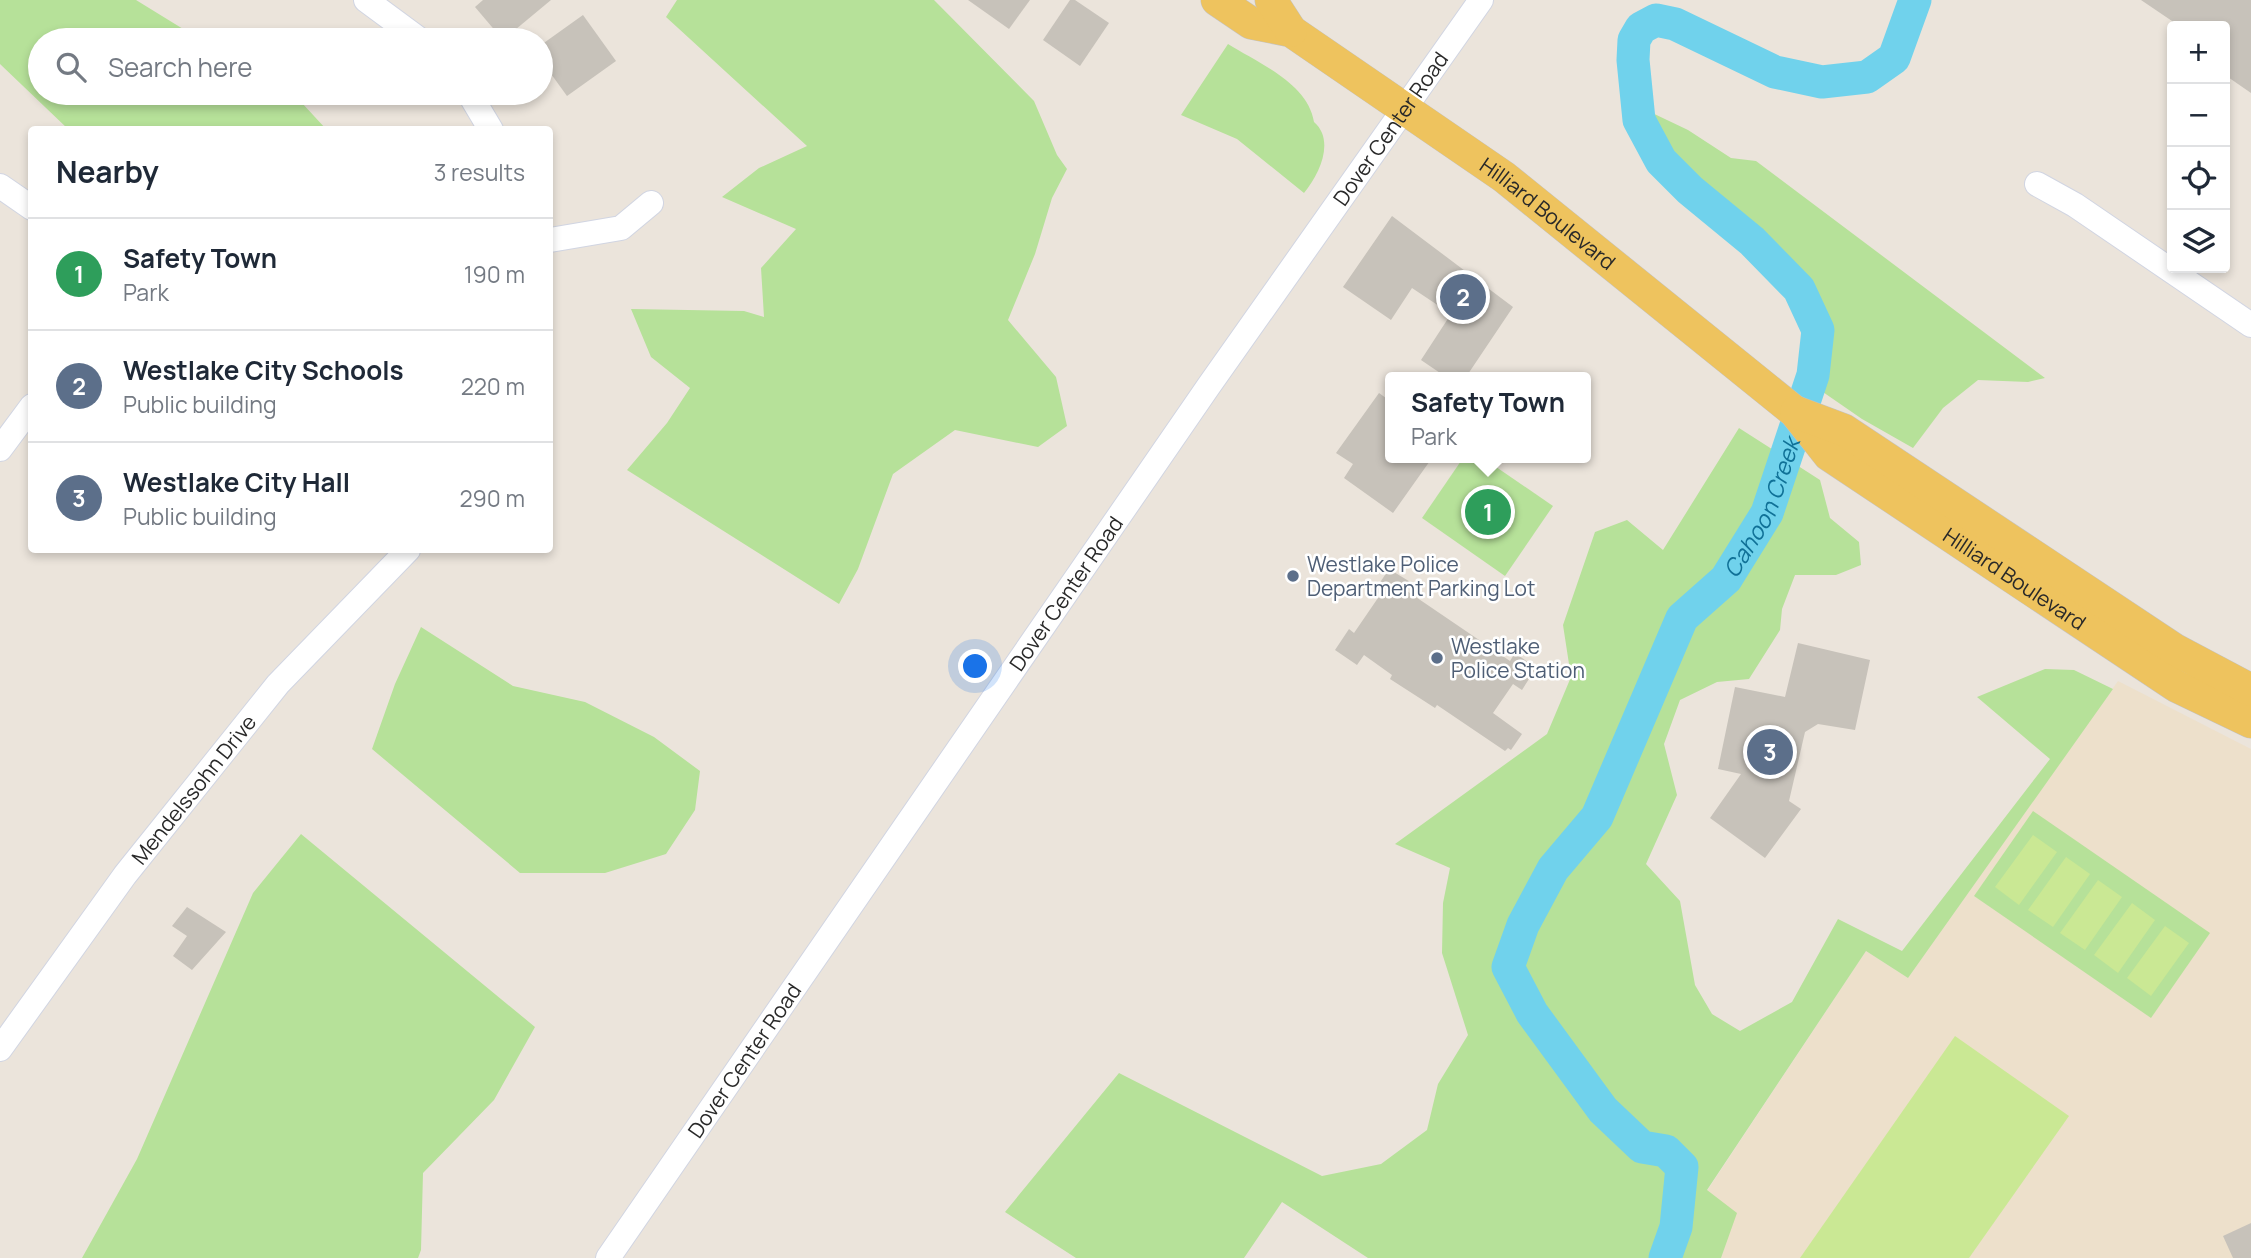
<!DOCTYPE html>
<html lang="en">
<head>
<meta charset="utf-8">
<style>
	:root { --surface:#fff; --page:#f6f6f7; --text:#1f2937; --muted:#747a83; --line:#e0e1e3; --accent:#d93025 }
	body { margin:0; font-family:Manrope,sans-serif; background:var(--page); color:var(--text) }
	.controls { position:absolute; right:21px; top:21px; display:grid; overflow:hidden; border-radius:7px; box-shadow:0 4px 10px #0003 }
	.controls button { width:63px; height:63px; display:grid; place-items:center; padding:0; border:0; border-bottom:2px solid var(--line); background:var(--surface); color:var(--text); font:35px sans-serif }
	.you { position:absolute; left:976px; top:667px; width:24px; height:24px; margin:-18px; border:5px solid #fff; border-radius:50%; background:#1a73e8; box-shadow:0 0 0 10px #1a73e833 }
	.badge { display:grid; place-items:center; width:46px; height:46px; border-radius:50%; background:var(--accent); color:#fff; font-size:23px; font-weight:700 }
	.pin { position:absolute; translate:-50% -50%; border:4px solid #fff; box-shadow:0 2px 7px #0006 }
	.popup { position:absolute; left:1385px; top:372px; width:206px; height:91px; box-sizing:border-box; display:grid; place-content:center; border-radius:7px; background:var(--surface); filter:drop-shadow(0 2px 5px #0005); font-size:23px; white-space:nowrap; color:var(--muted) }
	.popup b { font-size:26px; color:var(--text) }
	.popup::after { content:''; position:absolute; left:50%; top:100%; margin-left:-14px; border:14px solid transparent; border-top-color:var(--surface) }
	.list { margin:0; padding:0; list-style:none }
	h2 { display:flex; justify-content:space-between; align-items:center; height:91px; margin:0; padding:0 28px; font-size:30px }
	h2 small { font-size:23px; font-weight:400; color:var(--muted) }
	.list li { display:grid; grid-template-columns:46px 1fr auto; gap:21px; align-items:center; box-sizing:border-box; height:112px; padding:0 28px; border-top:2px solid var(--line) }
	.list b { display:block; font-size:26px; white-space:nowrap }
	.list p { margin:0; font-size:23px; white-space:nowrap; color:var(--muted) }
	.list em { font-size:23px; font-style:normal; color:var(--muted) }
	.icon { flex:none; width:38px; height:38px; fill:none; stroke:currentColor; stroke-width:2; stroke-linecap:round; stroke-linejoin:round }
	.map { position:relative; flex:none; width:2251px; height:1258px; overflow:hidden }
	.search { position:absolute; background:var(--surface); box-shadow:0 4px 10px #0003; left:28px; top:28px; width:525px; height:77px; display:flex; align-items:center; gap:18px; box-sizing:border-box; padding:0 24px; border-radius:38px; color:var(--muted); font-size:26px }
	.panel { position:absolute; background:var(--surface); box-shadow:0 4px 10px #0003; left:28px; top:126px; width:525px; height:427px; border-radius:7px }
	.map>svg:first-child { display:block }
</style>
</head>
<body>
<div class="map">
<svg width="2251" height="1258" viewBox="0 0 2251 1258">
	<rect width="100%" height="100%" fill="#ebe4db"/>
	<path fill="#ede0cb" d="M2118,681L2251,749V1258H1721L1736,1213L1707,1191L1866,951L1908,978Z"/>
	<g fill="#b6e199">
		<path d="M0,0H136L201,40H40V93H285L302,103L326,129H68L0,64Z"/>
		<path d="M677,0H934L1034,101L1057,155L1067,169L1052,198L1035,254L1008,320L1056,377L1067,426L1038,447L955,430L893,474L858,569L839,604L627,470L667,423L690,388L651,357L631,309L744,311L764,317L761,268L796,229L722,197L759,168L807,146L666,17Z"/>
		<path d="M1228,44C1258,63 1308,83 1314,122C1335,140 1320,174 1304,193L1237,139L1181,115Z"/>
		<path d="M1646,110L1688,130L1731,158L1756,161L2045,378L2028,382L1978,380L1943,408L1913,448L1862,419L1820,390L1813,375L1818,330L1799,289L1752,241L1690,190L1661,161L1639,120Z"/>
		<path d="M1739,428L1820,480L1830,518L1859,542L1861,565L1836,575H1795L1782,609L1780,630L1749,679L1717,682L1680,700L1664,744L1677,795L1646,864L1680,901L1695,985L1712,1014L1740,1031L1792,1002L1838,919L1902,951L2050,759L1977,697L2045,669L2074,670L2113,689L1908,978L1866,951L1707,1190L1737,1213L1721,1258H1368L1282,1202L1244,1258H1076L1005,1212L1119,1073L1322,1176L1381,1164L1427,1130L1438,1084L1468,1035L1442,953L1443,903L1450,868L1395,844L1547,734L1571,677L1563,625L1595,532L1627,520L1663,550Z"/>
		<path d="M1463,458H1483L1553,506L1505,576L1422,518Z"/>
		<path d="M421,627L513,686L585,702L654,737L700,771L695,810L666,854L605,873H520L372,749L395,684Z"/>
		<path d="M2033,811L2210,933L2151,1018L1974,896Z"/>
		<path d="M301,834L535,1027L494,1100L423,1173L421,1250L418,1258H82L137,1159L253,893Z"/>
	</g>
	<g fill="#cae894">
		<path d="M2033,835L2057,852L2019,905L1995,887Z"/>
		<path d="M2066,857L2090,874L2053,927L2028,910Z"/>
		<path d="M2098,880L2122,897L2085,950L2060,933Z"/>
		<path d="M2132,903L2155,920L2118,973L2094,955Z"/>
		<path d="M2165,926L2189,943L2151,996L2127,978Z"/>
		<path d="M1955,1036L2069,1116L1969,1258H1800Z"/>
	</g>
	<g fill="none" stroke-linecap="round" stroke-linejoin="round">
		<path stroke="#70d2ec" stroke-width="33" id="s1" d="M1665,1258L1676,1227L1682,1167L1666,1151L1642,1147L1603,1110L1532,1013L1508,967L1523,925L1553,869L1597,817L1682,618L1726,579L1767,513L1813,375L1818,330L1799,289L1752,241L1690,190L1661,161L1639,120L1633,60L1634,40L1641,28L1656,20L1675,24L1775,72L1822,82L1867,77L1894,58L1915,0"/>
	</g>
	<g fill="#c7c2ba">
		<path d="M483,0H551L503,40L475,7Z"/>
		<path d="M968,0H1030L1009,29Z"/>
		<path d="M1070,0H1075L1109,23L1080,66L1043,40Z"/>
		<path d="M2141,0H2251V93L2225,75V26H2168L2172,21Z"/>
		<path d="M583,15L616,61L567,96L541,60V45Z"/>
		<path d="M1392,216L1513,307L1466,377H1446L1421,360L1451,314L1412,288L1391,320L1343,287Z"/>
		<path d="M1379,393L1390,401V458H1432L1393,513L1344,478L1353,464L1336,453Z"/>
		<path d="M1389,569L1412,583L1407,591L1510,661L1515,653L1536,668L1522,690L1513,684L1493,713L1522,734L1511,750L1508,748L1505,751L1437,705L1435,708L1390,679L1392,675L1364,655L1357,665L1335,650L1349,629L1354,633L1380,595L1375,590Z"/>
		<path d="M1798,643L1870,660L1855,730L1818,724L1805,732L1789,801L1801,809L1765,858L1710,818L1741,774L1718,769L1735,687L1785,697Z"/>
		<path d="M187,907L226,932L192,970L173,956L187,936L172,926Z"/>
		<path d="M2251,1223V1258H2233L2223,1236Z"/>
	</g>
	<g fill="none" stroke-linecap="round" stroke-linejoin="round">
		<g stroke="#d1d5e2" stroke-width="26">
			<g id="minor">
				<path d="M366,0L420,40"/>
				<path d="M469,93L491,130"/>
				<path d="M2037,184L2075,205L2251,325"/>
				<path d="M0,186L32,208"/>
				<path d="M550,240L621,228L651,203"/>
				<path d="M0,449L32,406"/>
				<path id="s2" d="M0,1049L125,875L278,684L408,550"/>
				<path id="s3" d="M608,1258L1208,387L1481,0"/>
			</g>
		</g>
		<g stroke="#c3c3c3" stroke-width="33">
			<g id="major">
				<path id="s4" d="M1217,0L1251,23L1291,31L1504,177L1795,412L1829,455L2176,686L2251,722"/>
				<path d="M1271,0L1291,31"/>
				<path d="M1796,412L1844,430L2174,649L2251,690"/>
			</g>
		</g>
		<use href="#minor" stroke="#fff" stroke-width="24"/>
		<use href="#major" stroke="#eec35e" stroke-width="32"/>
	</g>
	<g fill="#5c6f8a" stroke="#fff" stroke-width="2.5">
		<circle cx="1293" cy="576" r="7"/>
		<circle cx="1437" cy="658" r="7"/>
	</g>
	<g text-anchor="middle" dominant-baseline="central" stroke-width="5" stroke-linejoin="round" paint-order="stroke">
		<g font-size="21" fill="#292929" stroke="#fff">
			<text stroke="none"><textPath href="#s3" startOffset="1374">Dover Center Road</textPath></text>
			<text stroke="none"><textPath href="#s4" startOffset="397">Hilliard Boulevard</textPath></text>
			<text stroke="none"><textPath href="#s4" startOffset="992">Hilliard Boulevard</textPath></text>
			<text stroke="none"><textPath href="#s3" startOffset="807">Dover Center Road</textPath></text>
			<text stroke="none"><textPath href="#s2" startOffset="324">Mendelssohn Drive</textPath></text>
			<text stroke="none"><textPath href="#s3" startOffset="240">Dover Center Road</textPath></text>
		</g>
		<g font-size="21" fill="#4e5e75" stroke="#fff" text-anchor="start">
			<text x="1307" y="564">Westlake Police<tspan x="1307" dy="24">Department Parking Lot</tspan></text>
			<text x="1451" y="646">Westlake<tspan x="1451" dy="24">Police Station</tspan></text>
		</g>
		<g font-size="23" font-style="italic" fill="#107197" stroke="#fff">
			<text stroke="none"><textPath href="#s1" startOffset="898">Cahoon Creek</textPath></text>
		</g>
	</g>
</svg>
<div class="controls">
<button>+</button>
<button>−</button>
<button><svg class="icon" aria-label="locate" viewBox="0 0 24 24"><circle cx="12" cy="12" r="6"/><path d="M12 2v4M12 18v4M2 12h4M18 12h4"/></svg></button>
<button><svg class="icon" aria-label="layers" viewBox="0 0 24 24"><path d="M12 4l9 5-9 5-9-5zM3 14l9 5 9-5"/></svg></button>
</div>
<div class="you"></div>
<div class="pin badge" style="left:1488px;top:512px;background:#2e9e5b">1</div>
<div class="popup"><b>Safety Town</b>Park</div>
<div class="pin badge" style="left:1463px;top:297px;background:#5c6f8a">2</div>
<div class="pin badge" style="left:1770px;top:752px;background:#5c6f8a">3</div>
<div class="search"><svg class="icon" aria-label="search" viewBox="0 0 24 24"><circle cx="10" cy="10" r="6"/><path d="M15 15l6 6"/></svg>Search here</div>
<section class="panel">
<h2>Nearby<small>3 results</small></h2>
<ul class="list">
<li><span class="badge" style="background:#2e9e5b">1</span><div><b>Safety Town</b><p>Park</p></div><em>190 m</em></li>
<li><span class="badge" style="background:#5c6f8a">2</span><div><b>Westlake City Schools</b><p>Public building</p></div><em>220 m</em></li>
<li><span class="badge" style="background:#5c6f8a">3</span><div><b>Westlake City Hall</b><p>Public building</p></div><em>290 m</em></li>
</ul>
</section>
</div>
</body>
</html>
